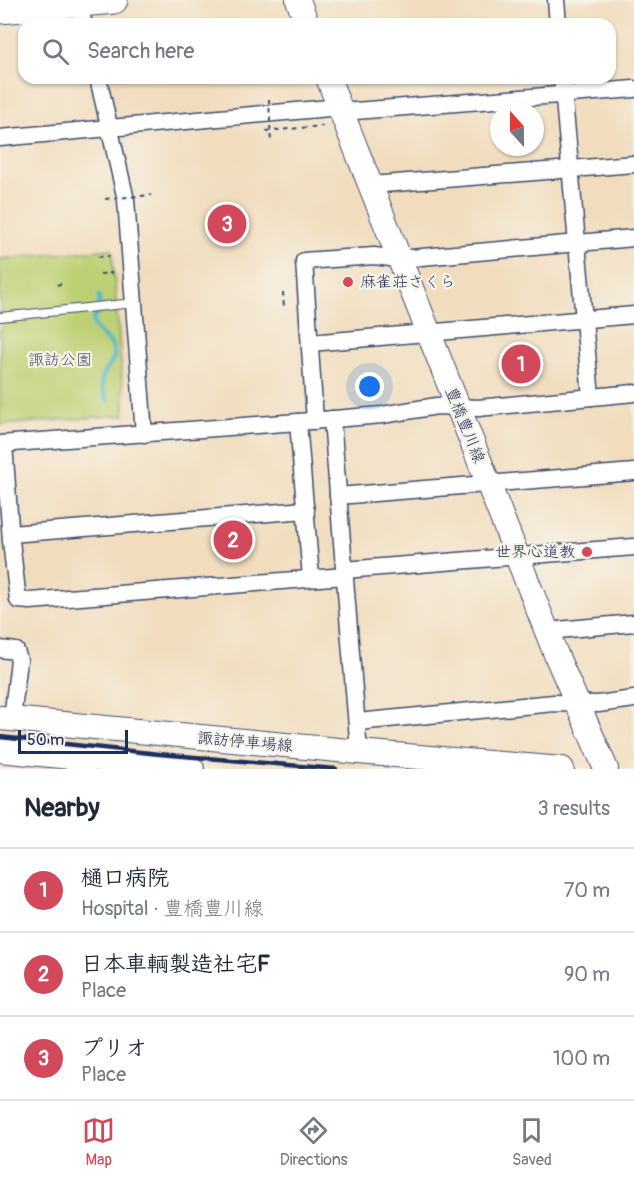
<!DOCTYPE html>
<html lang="en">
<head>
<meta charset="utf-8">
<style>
	:root { --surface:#fff; --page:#f2f2f3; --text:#1f2937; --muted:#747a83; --line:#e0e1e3; --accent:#d1495b }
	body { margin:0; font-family:Pangolin,"Klee One",sans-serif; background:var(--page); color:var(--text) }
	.compass { position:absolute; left:490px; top:102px; width:54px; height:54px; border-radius:50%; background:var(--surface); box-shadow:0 2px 4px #0004; rotate:339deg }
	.scale { position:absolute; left:18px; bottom:15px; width:110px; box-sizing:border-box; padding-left:6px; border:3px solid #1b2f5e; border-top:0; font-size:16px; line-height:21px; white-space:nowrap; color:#1b2f5e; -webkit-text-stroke:4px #f7f3e8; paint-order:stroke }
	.you { position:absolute; left:370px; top:387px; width:21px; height:21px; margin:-15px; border:4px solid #fff; border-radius:50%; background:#1a73e8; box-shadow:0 0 0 9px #1a73e833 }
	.badge { display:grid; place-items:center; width:39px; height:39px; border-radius:50%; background:var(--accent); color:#fff; font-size:20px; font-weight:700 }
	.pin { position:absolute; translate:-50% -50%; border:3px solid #fff; box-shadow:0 2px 6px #0006 }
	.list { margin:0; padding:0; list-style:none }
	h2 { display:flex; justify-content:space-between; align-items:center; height:78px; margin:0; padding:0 24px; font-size:26px }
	h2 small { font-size:20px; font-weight:400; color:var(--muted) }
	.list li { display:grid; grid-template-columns:39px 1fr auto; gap:18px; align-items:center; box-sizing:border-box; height:84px; padding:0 24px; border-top:2px solid var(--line) }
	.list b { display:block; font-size:22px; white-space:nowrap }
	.list p { margin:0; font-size:20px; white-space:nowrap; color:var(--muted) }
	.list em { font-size:20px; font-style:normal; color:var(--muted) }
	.icon { flex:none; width:33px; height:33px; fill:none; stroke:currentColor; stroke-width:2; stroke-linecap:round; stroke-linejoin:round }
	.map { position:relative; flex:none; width:634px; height:769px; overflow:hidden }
	.search { position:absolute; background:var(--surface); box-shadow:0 2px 4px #0004; left:18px; right:18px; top:18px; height:66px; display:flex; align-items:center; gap:15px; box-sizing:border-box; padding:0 21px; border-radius:18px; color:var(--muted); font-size:22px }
	.sheet { height:330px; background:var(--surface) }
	nav { display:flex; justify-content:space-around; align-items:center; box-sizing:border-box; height:84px; border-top:2px solid var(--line); background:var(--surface); font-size:16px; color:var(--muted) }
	nav a { display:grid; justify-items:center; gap:3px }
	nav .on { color:var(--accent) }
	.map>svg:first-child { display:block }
</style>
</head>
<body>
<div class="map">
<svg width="634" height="769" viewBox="0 0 634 769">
	<rect width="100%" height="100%" fill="#f7f3e8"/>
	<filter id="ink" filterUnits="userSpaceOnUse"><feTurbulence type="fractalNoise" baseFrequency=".0167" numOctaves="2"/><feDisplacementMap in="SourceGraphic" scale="12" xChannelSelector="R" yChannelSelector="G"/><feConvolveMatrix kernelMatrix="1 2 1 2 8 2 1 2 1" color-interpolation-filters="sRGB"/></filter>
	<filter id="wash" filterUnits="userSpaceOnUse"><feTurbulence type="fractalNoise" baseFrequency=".008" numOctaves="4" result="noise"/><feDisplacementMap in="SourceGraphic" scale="24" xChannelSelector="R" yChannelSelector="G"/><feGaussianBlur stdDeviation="1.35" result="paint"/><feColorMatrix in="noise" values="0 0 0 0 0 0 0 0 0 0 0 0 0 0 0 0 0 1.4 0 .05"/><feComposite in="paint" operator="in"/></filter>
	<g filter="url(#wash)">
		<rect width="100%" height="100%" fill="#f1ddbe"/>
		<path fill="#bdd073" stroke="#6c8068" stroke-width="1.5" d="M112,249L125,415L0,425V259Z"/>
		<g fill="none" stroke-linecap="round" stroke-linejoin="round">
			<path stroke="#4ebaca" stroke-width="4.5" d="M99,296L100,311C80,327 108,335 113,348C120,367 89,370 108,400"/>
		</g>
	</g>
	<g filter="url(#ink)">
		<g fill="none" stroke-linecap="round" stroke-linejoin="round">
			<g stroke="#3b496c" stroke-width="10">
				<path id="lane" d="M0,317L134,303"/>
			</g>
			<g stroke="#3b496c" stroke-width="19">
				<g id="street">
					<path d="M77,0L84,24"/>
					<path d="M556,0L558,24"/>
					<path d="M98,78L126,200L144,434"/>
					<path d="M562,78L591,397"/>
					<path d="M342,112L634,89"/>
					<path d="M0,138L340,107"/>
					<path d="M371,185L634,164"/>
					<path d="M310,343L634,315"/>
					<path d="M332,419L359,752"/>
					<path d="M315,421L304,261L374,256L399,259L634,238"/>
					<path d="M298,422L311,578"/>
					<path d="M0,444L298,422L382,415L437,406L478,408L634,393"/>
					<path d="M4,444L11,541L18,600L30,601L345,576"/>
					<path d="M338,496L634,472"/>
					<path d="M11,534L306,510"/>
					<path d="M344,570L634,547"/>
					<path d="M547,631L634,623"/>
					<path d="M0,649L16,651L19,660L12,719"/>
					<path d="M357,722L554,703L598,704L634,699"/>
				</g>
			</g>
			<g stroke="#3b496c" stroke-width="26">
				<g id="secondary">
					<path d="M298,0L307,24"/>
					<path d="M328,78L557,657L606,769"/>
					<path d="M0,718L359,752L562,769"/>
					<path d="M0,750L192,769"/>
				</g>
			</g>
			<g stroke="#3b496c" stroke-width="29">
				<path id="primary" d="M0,10L114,0"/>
			</g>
			<g stroke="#3b496c" stroke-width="2" stroke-dasharray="4.5 4.5" stroke-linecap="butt">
				<path d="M266,131L323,126"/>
				<path d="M98,257L110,256"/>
				<path d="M100,274L112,273"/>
				<path d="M57,285L65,282"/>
				<path d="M283,292L284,309"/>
			</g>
			<use href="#lane" stroke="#fff" stroke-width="8"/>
			<use href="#street" stroke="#fff" stroke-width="16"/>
			<use href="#secondary" stroke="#fff" stroke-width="24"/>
			<use href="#primary" stroke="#fff" stroke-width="27"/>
			<path stroke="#1b2f5e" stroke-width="4.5" d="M0,737L159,754L336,769"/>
			<g stroke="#3b496c" stroke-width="2" stroke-dasharray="4.5 4.5" stroke-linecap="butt">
				<path d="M269,99L271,144"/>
				<path d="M105,199L151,195"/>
			</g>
		</g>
	</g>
	<g fill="#d1495b" stroke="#f7f3e8" stroke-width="2">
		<circle cx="348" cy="282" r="6"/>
		<circle cx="587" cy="552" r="6"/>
	</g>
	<g text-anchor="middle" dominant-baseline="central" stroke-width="4.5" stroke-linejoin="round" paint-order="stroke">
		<g font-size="16" fill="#1b2f5e" stroke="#f7f3e8" text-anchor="start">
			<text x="360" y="282">麻雀荘さくら</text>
			<text x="575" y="552" text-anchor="end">世界心道教</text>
		</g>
		<g font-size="16" fill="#445763" stroke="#f7f3e8">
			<text x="60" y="360">諏訪公園</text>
		</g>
		<g font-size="16" fill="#1b2f5e" stroke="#f7f3e8">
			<text transform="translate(465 425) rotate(68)">豊橋豊川線</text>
			<text transform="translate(245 742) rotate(5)">諏訪停車場線</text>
		</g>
	</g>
</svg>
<svg class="compass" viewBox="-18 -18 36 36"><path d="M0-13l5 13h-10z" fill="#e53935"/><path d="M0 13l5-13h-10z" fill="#747a83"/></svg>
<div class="scale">50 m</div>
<div class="you"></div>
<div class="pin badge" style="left:521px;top:364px">1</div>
<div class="pin badge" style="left:233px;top:540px">2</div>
<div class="pin badge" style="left:227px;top:224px">3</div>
<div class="search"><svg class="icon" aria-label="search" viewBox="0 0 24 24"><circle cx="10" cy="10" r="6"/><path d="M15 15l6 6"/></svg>Search here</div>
</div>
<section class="sheet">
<h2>Nearby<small>3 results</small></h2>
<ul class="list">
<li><span class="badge">1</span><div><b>樋口病院</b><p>Hospital · 豊橋豊川線</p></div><em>70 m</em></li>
<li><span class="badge">2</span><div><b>日本車輌製造社宅F</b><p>Place</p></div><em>90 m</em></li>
<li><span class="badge">3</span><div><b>プリオ</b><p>Place</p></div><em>100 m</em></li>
</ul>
</section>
<nav>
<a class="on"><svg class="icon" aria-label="map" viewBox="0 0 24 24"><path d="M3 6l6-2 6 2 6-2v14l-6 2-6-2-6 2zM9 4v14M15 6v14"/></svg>Map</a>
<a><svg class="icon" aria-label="directions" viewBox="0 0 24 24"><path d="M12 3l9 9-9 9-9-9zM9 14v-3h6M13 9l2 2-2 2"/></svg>Directions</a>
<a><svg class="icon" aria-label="saved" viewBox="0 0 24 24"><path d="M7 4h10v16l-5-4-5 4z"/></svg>Saved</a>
</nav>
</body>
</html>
